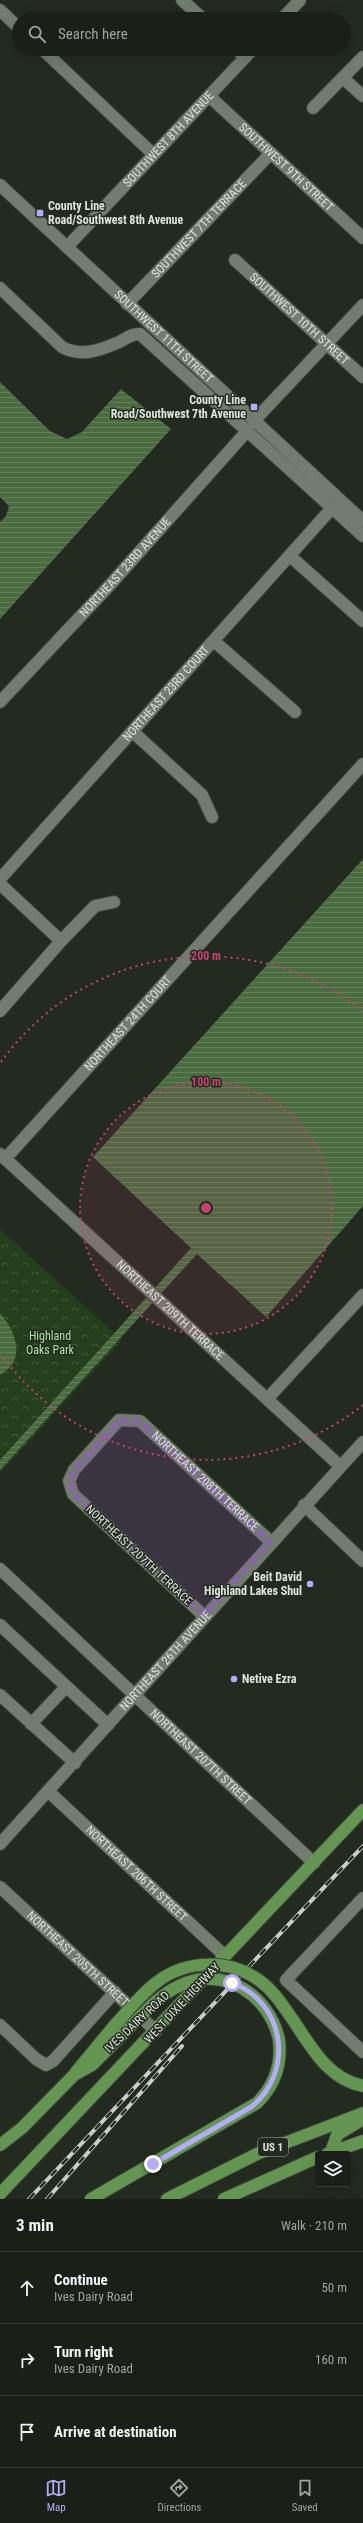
<!DOCTYPE html>
<html lang="en">
<head>
<meta charset="utf-8">
<style>
	:root { --surface:#1a2018; --page:#272d25; --text:#f1f3f6; --muted:#9fa3a2; --line:#383e37; --accent:#b4acf9 }
	body { margin:0; font-family:"Roboto Condensed",sans-serif; background:var(--page); color:var(--text) }
	.controls { position:absolute; right:12px; bottom:12px; display:grid; overflow:hidden; border-radius:4px; box-shadow:0 4px 16px #0002 }
	.controls button { width:36px; height:36px; display:grid; place-items:center; padding:0; border:0; border-bottom:1px solid var(--line); background:var(--surface); color:var(--text); font:20px sans-serif }
	.stop { position:absolute; width:12px; height:12px; margin:-9px; border:3px solid #b4acf9; border-radius:50%; background:#fff }
	.stop.end { background:#b4acf9; border-color:#fff; box-shadow:0 1px 4px #0008 }
	.list { margin:0; padding:0; list-style:none }
	h2 { display:flex; justify-content:space-between; align-items:center; height:52px; margin:0; padding:0 16px; font-size:17px }
	h2 small { font-size:13px; font-weight:400; color:var(--muted) }
	.list li { display:grid; grid-template-columns:26px 1fr auto; gap:12px; align-items:center; box-sizing:border-box; height:72px; padding:0 16px; border-top:1px solid var(--line) }
	.list b { display:block; font-size:15px; white-space:nowrap }
	.list p { margin:0; font-size:13px; white-space:nowrap; color:var(--muted) }
	.list em { font-size:13px; font-style:normal; color:var(--muted) }
	.icon { flex:none; width:22px; height:22px; fill:none; stroke:currentColor; stroke-width:2; stroke-linecap:round; stroke-linejoin:round }
	.map { position:relative; flex:none; width:363px; height:2199px; overflow:hidden }
	.search { position:absolute; background:var(--surface); box-shadow:0 4px 16px #0002; left:12px; right:12px; top:12px; height:44px; display:flex; align-items:center; gap:10px; box-sizing:border-box; padding:0 14px; border-radius:22px; color:var(--muted); font-size:15px }
	.sheet { height:268px; background:var(--surface) }
	nav { display:flex; justify-content:space-around; align-items:center; box-sizing:border-box; height:56px; border-top:1px solid var(--line); background:var(--surface); font-size:11px; color:var(--muted) }
	nav a { display:grid; justify-items:center; gap:2px }
	nav .on { color:var(--accent) }
	.map>svg:first-child { display:block }
</style>
</head>
<body>
<div class="map">
<svg width="363" height="2199" viewBox="0 0 363 2199">
	<defs>
		<pattern id="forest-crowns" width="20" height="18" patternUnits="userSpaceOnUse"><rect width="20" height="18" fill="#253f1d"/><path d="M2 6a3 3 0 1 1 6 0M12 15a3 3 0 1 1 6 0" fill="none" stroke="#445b3d"/></pattern>
		<pattern id="water-rules" width="6" height="5" patternUnits="userSpaceOnUse"><rect width="6" height="5" fill="#4b6b40"/><path d="M0 2.5h6" fill="none" stroke="#64805b"/></pattern>
	</defs>
	<rect width="100%" height="100%" fill="#232b20"/>
	<path fill="url(#forest-crowns)" d="M0,1229L122,1340L0,1473Z"/>
	<g fill="url(#water-rules)">
		<path d="M0,382L50,431L67,439L82,432L121,389L171,429L0,619V522L6,516L9,506L0,497Z"/>
		<path d="M363,859V1206L266,1317L197,1254L0,1470V1460L191,1248L93,1157Z"/>
		<path d="M0,1313C16,1332 27,1360 0,1375Z"/>
	</g>
	<g fill="none" stroke-linecap="round" stroke-linejoin="round">
		<g stroke="#3e463c" stroke-width="14">
			<g id="minor">
				<path d="M182,0L203,19"/>
				<path d="M0,10L19,28"/>
				<path d="M282,19L300,0"/>
				<path d="M42,49L153,154"/>
				<path d="M236,49L245,57"/>
				<path d="M343,78L363,96"/>
				<path id="s1" d="M209,96L363,238"/>
				<path d="M313,108L363,57"/>
				<path id="s2" d="M0,185L363,521"/>
				<path id="s3" d="M67,247L253,49"/>
				<path id="s4" d="M235,260L363,377"/>
				<path d="M0,288L62,347C80,357 98,351 117,343C125,340 131,333 140,334L363,536"/>
				<path id="s5" d="M127,304L271,153"/>
				<path d="M254,421L363,305"/>
				<path d="M290,556L363,621"/>
				<path d="M215,642L295,712"/>
				<path id="s6" d="M0,702L109,586L248,430"/>
				<path d="M133,732L202,795L212,817"/>
				<path id="s7" d="M0,879L332,508"/>
				<path d="M0,884L61,941"/>
				<path d="M0,1011L61,941L95,906L114,902"/>
				<path id="s8" d="M0,1154L340,1466"/>
				<path id="s9" d="M5,1159L363,764"/>
				<path d="M268,1398L363,1295"/>
				<path d="M304,1505L363,1561"/>
				<path id="s10" d="M0,1569L314,1863"/>
				<path id="s11" d="M204,1616L73,1494L69,1481L74,1470L119,1420L140,1421L271,1542"/>
				<path d="M0,1625L108,1725"/>
				<path d="M0,1695L75,1763"/>
				<path d="M31,1724L66,1687"/>
				<path id="s12" d="M48,1791L225,1956"/>
				<path id="s13" d="M0,1844L363,1442"/>
				<path id="s14" d="M0,1887L156,2031"/>
				<path d="M363,1898L286,1980L363,2052"/>
				<path d="M0,2025L36,2059L46,2065L53,2061L115,1992"/>
			</g>
		</g>
		<g stroke="#3e463c" stroke-width="14">
			<g id="major">
				<path d="M293,2020C312,2048 328,2079 363,2086"/>
				<path d="M76,2072L114,2026"/>
				<path d="M0,2145L22,2128L74,2075L92,2065L123,2034"/>
				<path d="M331,2152L337,2135L363,2119"/>
				<path d="M327,2154L363,2141"/>
				<path d="M0,2194L363,1810"/>
				<path d="M91,2199L257,2103C274,2086 282,2064 279,2040"/>
				<path d="M167,2199L259,2153L363,2113"/>
				<path d="M224,2199L318,2157"/>
			</g>
		</g>
		<use href="#minor" stroke="#727c6f" stroke-width="12"/>
		<use href="#major" stroke="#649552" stroke-width="12"/>
		<g stroke="#c9cfc7" stroke-width="4">
			<g id="rail">
				<path d="M29,2199L363,1846"/>
				<path d="M47,2199L182,2046"/>
			</g>
		</g>
		<use href="#rail" stroke="#232b20" stroke-width="2.5" stroke-dasharray="8" stroke-linecap="butt"/>
		<g stroke="#3e463c" stroke-width="14" stroke-linecap="butt">
			<g id="major-bridge">
				<path d="M114,2026C128,2011 141,1994 157,1982C187,1959 230,1959 260,1981C274,1991 283,2006 293,2020"/>
				<path d="M123,2034C140,2018 157,1996 179,1986C224,1964 270,1996 279,2040"/>
			</g>
		</g>
		<use href="#major-bridge" stroke="#649552" stroke-width="12"/>
	</g>
	<g fill="none" stroke-linecap="round" stroke-linejoin="round">
		<path stroke="#b4acf9" stroke-width="5" d="M153,2164L251,2107C295,2072 285,2002 232,1983"/>
	</g>
	<path fill="#945ac6" fill-opacity="0.2" stroke="#945ac6" stroke-width="3" stroke-dasharray="8 5" stroke-linejoin="round" d="M119,1420L140,1421L271,1542L204,1616L73,1494L69,1481L74,1470Z"/>
	<circle cx="206" cy="1208" r="126" fill="#c84175" fill-opacity=".12"/>
	<g fill="none" stroke="#c84175" stroke-width="2" stroke-dasharray="2 4">
		<circle cx="206" cy="1208" r="126"/>
		<path d="M363 1405A252 252 0 0 1 1 1354M1 1062A252 252 0 0 1 363 1011"/>
	</g>
	<g fill="#b4acf9" stroke="#232b20" stroke-width="1.5">
		<rect x="36" y="209" width="8" height="8" rx="2"/>
		<rect x="250" y="403" width="8" height="8" rx="2"/>
		<circle cx="310" cy="1584" r="4"/>
		<circle cx="234" cy="1679" r="4"/>
	</g>
	<g text-anchor="middle" dominant-baseline="central" stroke-width="3" stroke-linejoin="round" paint-order="stroke">
		<rect fill="#232b20" stroke="#a6aca4" stroke-width="1" x="258" y="2138" width="30" height="18" rx="3"/>
		<g font-size="11" font-weight="bold" fill="#dee4dc">
			<text x="273" y="2147">US 1</text>
		</g>
		<g font-size="12" fill="#dee4dc" stroke="#232b20">
			<text stroke="none"><textPath href="#s3" startOffset="148">SOUTHWEST 8TH AVENUE</textPath></text>
			<text stroke="none"><textPath href="#s1" startOffset="105">SOUTHWEST 9TH STREET</textPath></text>
			<text stroke="none"><textPath href="#s5" startOffset="104">SOUTHWEST 7TH TERRACE</textPath></text>
			<text stroke="none"><textPath href="#s4" startOffset="87">SOUTHWEST 10TH STREET</textPath></text>
			<text stroke="none"><textPath href="#s2" startOffset="223">SOUTHWEST 11TH STREET</textPath></text>
			<text stroke="none"><textPath href="#s6" startOffset="184">NORTHEAST 23RD AVENUE</textPath></text>
			<text stroke="none"><textPath href="#s7" startOffset="249">NORTHEAST 23RD COURT</textPath></text>
			<text stroke="none"><textPath href="#s9" startOffset="183">NORTHEAST 24TH COURT</textPath></text>
			<text stroke="none"><textPath href="#s8" startOffset="231">NORTHEAST 209TH TERRACE</textPath></text>
			<text stroke="none"><textPath href="#s11" startOffset="382">NORTHEAST 208TH TERRACE</textPath></text>
			<text transform="translate(139 1555) rotate(43)">NORTHEAST 207TH TERRACE</text>
			<text stroke="none"><textPath href="#s13" startOffset="247">NORTHEAST 26TH AVENUE</textPath></text>
			<text stroke="none"><textPath href="#s10" startOffset="275">NORTHEAST 207TH STREET</textPath></text>
			<text stroke="none"><textPath href="#s12" startOffset="121">NORTHEAST 206TH STREET</textPath></text>
			<text stroke="none"><textPath href="#s14" startOffset="106">NORTHEAST 205TH STREET</textPath></text>
			<text transform="translate(182 2003) rotate(-47)">WEST DIXIE HIGHWAY</text>
			<text transform="translate(137 2022) rotate(-43)">IVES DAIRY ROAD</text>
		</g>
		<g font-size="12" font-weight="bold" fill="#dee4dc" stroke="#232b20" text-anchor="start">
			<text x="48" y="206">County Line<tspan x="48" dy="14">Road/Southwest 8th Avenue</tspan></text>
			<text x="246" y="400" text-anchor="end">County Line<tspan x="246" dy="14">Road/Southwest 7th Avenue</tspan></text>
			<text x="302" y="1577" text-anchor="end">Beit David<tspan x="302" dy="14">Highland Lakes Shul</tspan></text>
			<text x="242" y="1679">Netive Ezra</text>
		</g>
		<g font-size="12" fill="#ade09d" stroke="#232b20">
			<text x="50" y="1336">Highland<tspan x="50" dy="14">Oaks Park</tspan></text>
		</g>
	</g>
	<circle cx="206" cy="1208" r="6" fill="#c84175" stroke="#232b20" stroke-width="2"/>
	<g font-size="12" text-anchor="middle" font-weight="bold" fill="#c84175" stroke="#232b20" stroke-width="3" stroke-linejoin="round" paint-order="stroke">
		<text x="206" y="960">200 m</text>
		<text x="206" y="1086">100 m</text>
	</g>
</svg>
<div class="controls">
<button><svg class="icon" aria-label="layers" viewBox="0 0 24 24"><path d="M12 4l9 5-9 5-9-5zM3 14l9 5 9-5"/></svg></button>
</div>
<div class="stop" style="left:232px;top:1983px"></div>
<div class="stop end" style="left:153px;top:2164px"></div>
<div class="search"><svg class="icon" aria-label="search" viewBox="0 0 24 24"><circle cx="10" cy="10" r="6"/><path d="M15 15l6 6"/></svg>Search here</div>
</div>
<section class="sheet">
<h2>3 min<small>Walk · 210 m</small></h2>
<ul class="list">
<li><svg class="icon" aria-label="ahead" viewBox="0 0 24 24"><path d="M12 20V5M6 11l6-6 6 6"/></svg><div><b>Continue</b><p>Ives Dairy Road</p></div><em>50 m</em></li>
<li><svg class="icon" aria-label="right" viewBox="0 0 24 24"><path d="M7 20v-9h11M14 6l5 5-5 5"/></svg><div><b>Turn right</b><p>Ives Dairy Road</p></div><em>160 m</em></li>
<li><svg class="icon" aria-label="arrive" viewBox="0 0 24 24"><path d="M6 21V4h12l-3 4 3 4H6"/></svg><div><b>Arrive at destination</b></div></li>
</ul>
</section>
<nav>
<a class="on"><svg class="icon" aria-label="map" viewBox="0 0 24 24"><path d="M3 6l6-2 6 2 6-2v14l-6 2-6-2-6 2zM9 4v14M15 6v14"/></svg>Map</a>
<a><svg class="icon" aria-label="directions" viewBox="0 0 24 24"><path d="M12 3l9 9-9 9-9-9zM9 14v-3h6M13 9l2 2-2 2"/></svg>Directions</a>
<a><svg class="icon" aria-label="saved" viewBox="0 0 24 24"><path d="M7 4h10v16l-5-4-5 4z"/></svg>Saved</a>
</nav>
</body>
</html>
